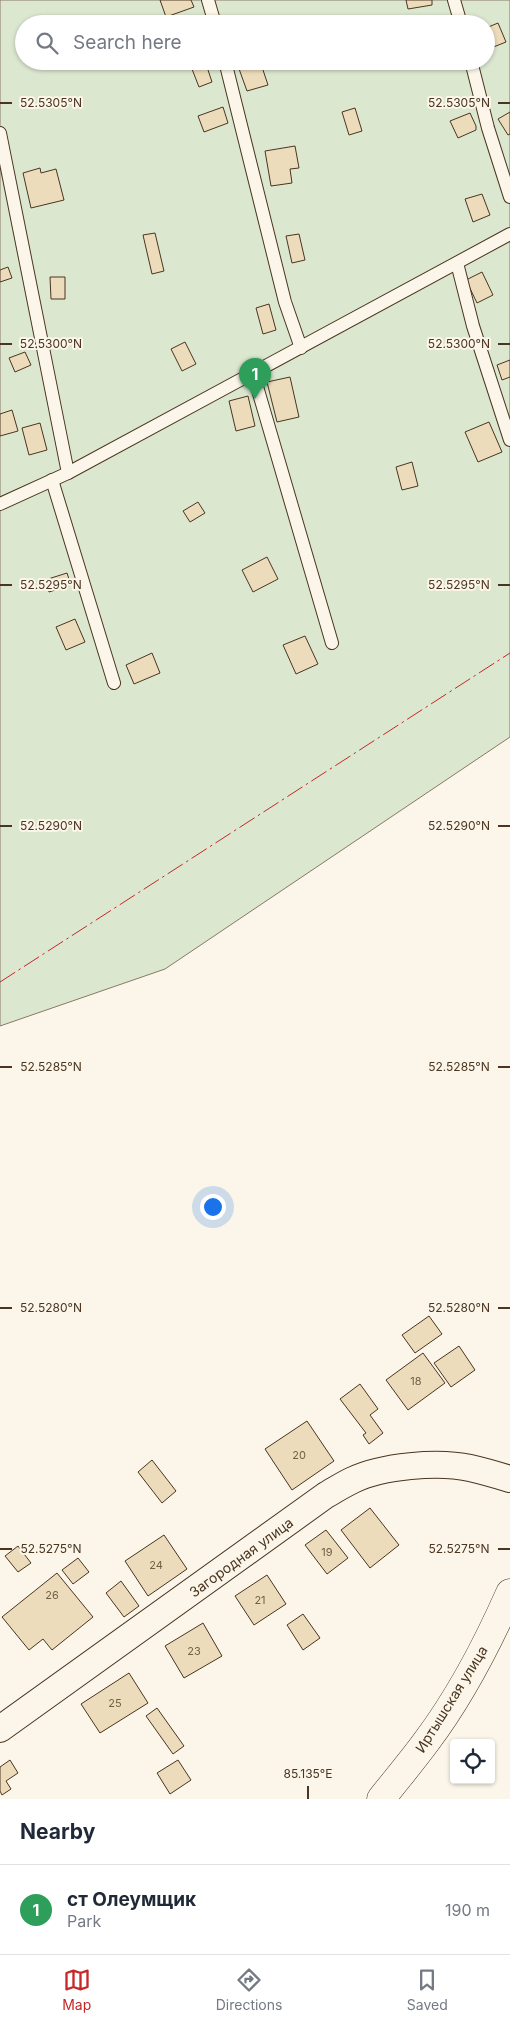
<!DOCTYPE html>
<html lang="en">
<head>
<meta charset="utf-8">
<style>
	:root { --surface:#fff; --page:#f2f2f3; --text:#1f2937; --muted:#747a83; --line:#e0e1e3; --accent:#c62828 }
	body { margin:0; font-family:Inter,sans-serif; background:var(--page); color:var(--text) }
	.controls { position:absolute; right:15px; bottom:15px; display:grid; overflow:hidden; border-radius:5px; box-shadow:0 1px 4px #0004 }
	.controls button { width:45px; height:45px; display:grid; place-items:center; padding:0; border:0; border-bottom:1px solid var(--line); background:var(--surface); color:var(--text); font:25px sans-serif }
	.you { position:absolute; left:212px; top:1206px; width:18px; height:18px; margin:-12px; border:4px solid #fff; border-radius:50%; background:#1a73e8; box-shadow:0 0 0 8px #1a73e833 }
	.badge { display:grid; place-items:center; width:32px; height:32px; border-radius:50%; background:var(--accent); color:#fff; font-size:16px; font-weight:700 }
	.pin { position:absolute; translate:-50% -41px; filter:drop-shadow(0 1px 2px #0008) }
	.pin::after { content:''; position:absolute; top:26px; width:18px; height:15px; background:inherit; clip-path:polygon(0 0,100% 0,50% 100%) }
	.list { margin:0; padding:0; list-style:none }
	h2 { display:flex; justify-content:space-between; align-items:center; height:65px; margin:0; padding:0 20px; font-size:21px }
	h2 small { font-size:16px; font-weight:400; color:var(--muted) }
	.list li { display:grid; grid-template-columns:32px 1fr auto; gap:15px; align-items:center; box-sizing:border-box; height:90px; padding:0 20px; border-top:1px solid var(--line) }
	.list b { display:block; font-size:19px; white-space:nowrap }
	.list p { margin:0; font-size:16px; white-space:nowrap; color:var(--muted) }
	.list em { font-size:16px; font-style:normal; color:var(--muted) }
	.icon { flex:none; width:28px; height:28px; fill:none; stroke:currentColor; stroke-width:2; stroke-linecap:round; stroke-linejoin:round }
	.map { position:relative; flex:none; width:510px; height:1799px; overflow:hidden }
	.search { position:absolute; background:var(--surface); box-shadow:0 1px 4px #0004; left:15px; right:15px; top:15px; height:55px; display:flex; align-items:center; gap:12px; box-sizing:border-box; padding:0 18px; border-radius:28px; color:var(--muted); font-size:19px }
	.sheet { height:155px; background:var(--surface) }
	nav { display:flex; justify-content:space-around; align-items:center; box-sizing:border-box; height:70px; border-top:1px solid var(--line); background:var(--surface); font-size:14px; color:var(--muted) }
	nav a { display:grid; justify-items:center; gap:2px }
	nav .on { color:var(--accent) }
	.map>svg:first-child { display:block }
</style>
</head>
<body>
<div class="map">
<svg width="510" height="1799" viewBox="0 0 510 1799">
	<rect width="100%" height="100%" fill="#fbf6e9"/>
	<path fill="#dce7d0" stroke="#887966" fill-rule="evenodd" d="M0,0H510V737L165,969L0,1026ZM24,24H486V61H24Z"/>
	<g fill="#ecdcbc" stroke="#4a3520">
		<path d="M160,0H191L194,7L166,17Z"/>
		<path d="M406,0H432V5L408,9Z"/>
		<path d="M498,23L506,42L486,50V28Z"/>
		<path d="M253,61H260L268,85L247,91L238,66Z"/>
		<path d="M206,64L212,82L199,87L192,69Z"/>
		<path d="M223,107L228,123L204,132L198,116Z"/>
		<path d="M355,108L362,131L349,135L342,112Z"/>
		<path d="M510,112V134L508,135L498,119Z"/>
		<path d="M470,113L476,126V130L458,138L450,121Z"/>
		<path d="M295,146L299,168L290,169L292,183L271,186L265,151Z"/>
		<path d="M40,168L41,173L56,169L64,200L31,208L23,173Z"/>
		<path d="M482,194L490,215L473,222L465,199Z"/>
		<path d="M155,233L164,271L152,274L143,235Z"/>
		<path d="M299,234L305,260L292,263L286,236Z"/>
		<path d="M8,267L12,278L0,282V270Z"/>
		<path d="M482,272L493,295L477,303L466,280Z"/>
		<path d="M50,277H65V299H51Z"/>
		<path d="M269,304L276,330L263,334L256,308Z"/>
		<path d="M185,342L196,364L182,371L171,349Z"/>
		<path d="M25,352L31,365L15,372L9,358Z"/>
		<path d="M510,360V377L502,380L497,365Z"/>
		<path d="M290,377L299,417L277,422L267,382Z"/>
		<path d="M248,396L255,426L236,431L229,401Z"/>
		<path d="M12,410L18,431L0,436V414Z"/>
		<path d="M489,422L502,452L478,462L465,432Z"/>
		<path d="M40,423L47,450L29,455L22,428Z"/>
		<path d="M412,462L418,486L402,490L396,467Z"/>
		<path d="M198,502L205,513L190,522L183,511Z"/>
		<path d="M267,557L278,579L253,592L242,570Z"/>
		<path d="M67,573L71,585L49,592L45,580Z"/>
		<path d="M75,619L85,642L66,650L56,627Z"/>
		<path d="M305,636L318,664L296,674L283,645Z"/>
		<path d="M152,653L160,673L134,684L126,665Z"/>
		<path d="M429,1316L442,1334L415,1353L402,1335Z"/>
		<path d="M459,1346L475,1370L451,1387L434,1363Z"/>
		<path d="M423,1353L445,1383L408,1410L386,1380Z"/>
		<path d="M360,1384L378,1409L370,1415L383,1433L369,1444L363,1435L366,1433L340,1399Z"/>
		<path d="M307,1421L334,1461L292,1490L265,1449Z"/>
		<path d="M152,1460L176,1491L162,1503L138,1472Z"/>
		<path d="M370,1508L399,1545L370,1568L341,1530Z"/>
		<path d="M326,1530L348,1558L327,1574L305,1545Z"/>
		<path d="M164,1535L187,1569L148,1596L125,1561Z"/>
		<path d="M18,1546L31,1563L18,1572L5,1556Z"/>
		<path d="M78,1558L89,1572L73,1584L62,1570Z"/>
		<path d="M57,1573L93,1617L52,1650L43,1639L29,1650L2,1617Z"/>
		<path d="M267,1575L286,1604L254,1625L235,1596Z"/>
		<path d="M121,1581L139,1606L124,1617L106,1593Z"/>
		<path d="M303,1614L320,1638L303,1650L287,1625Z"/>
		<path d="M203,1623L222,1656L184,1678L165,1646Z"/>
		<path d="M129,1673L148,1703L100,1733L81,1704Z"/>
		<path d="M157,1708L184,1746L173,1754L146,1716Z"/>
		<path d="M10,1760L18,1773L6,1781L11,1789L2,1795L0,1791V1767Z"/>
		<path d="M178,1760L191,1780L170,1794L157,1773Z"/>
	</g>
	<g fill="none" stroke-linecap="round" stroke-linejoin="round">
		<g stroke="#4a3520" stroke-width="14">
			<g id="lane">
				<path d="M208,0L215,24"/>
				<path d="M454,0L461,24"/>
				<path d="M225,61L285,302L301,348"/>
				<path d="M471,61L488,128L510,197"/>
				<path d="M0,133L68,473"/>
				<path d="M457,263L473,326L510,440"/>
				<path d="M253,373L332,643"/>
				<path d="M52,480L114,683"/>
				<path d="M0,504L68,473L510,234"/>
			</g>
		</g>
		<g stroke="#4a3520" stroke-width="28">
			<path id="street" d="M0,1729L326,1495C335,1490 344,1484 353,1480C382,1466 438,1461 470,1468C483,1471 497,1475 510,1479"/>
		</g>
		<g stroke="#4a3520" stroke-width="29">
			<path id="secondary" d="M381,1799C396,1780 412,1761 426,1742C460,1697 487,1645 510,1593"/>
		</g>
		<use href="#lane" stroke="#fbf6e9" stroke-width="12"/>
		<use href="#street" stroke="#fbf6e9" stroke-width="26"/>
		<use href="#secondary" stroke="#fbf6e9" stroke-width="28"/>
		<path stroke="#c62828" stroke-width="1" stroke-dasharray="18 4 2.5 4" stroke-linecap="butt" d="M0,982L510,653"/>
	</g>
	<path fill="none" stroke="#4a3520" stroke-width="2" d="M0,103H12M498,103H510M0,344H12M498,344H510M0,585H12M498,585H510M0,826H12M498,826H510M0,1067H12M498,1067H510M0,1308H12M498,1308H510M0,1549H12M498,1549H510M308,1786V1799"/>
	<g text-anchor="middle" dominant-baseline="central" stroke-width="4" stroke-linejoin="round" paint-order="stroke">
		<g font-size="11" fill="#725f47">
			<text x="416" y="1381">18</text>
			<text x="299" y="1455">20</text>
			<text x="327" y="1552">19</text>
			<text x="156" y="1565">24</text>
			<text x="52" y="1595">26</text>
			<text x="260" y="1600">21</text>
			<text x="194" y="1651">23</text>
			<text x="115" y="1703">25</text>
		</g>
		<g font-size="14" fill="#4a3520" stroke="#fbf6e9">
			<text transform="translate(241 1557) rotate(-36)">Загородная улица</text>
			<text transform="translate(451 1699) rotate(-58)">Иртышская улица</text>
		</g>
	</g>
	<g font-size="12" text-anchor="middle" fill="#4a3520" stroke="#fbf6e9" stroke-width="4" stroke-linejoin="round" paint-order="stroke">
		<text x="51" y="107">52.5305°N</text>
		<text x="459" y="107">52.5305°N</text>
		<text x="51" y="348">52.5300°N</text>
		<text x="459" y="348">52.5300°N</text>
		<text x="51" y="589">52.5295°N</text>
		<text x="459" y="589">52.5295°N</text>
		<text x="51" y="830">52.5290°N</text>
		<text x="459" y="830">52.5290°N</text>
		<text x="51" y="1071">52.5285°N</text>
		<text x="459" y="1071">52.5285°N</text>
		<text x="51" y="1312">52.5280°N</text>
		<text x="459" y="1312">52.5280°N</text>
		<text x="51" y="1553">52.5275°N</text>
		<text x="459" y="1553">52.5275°N</text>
		<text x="308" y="1778">85.135°E</text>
	</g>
</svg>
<div class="controls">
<button><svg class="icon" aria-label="locate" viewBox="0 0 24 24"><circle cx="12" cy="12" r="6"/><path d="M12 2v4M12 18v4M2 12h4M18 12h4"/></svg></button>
</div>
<div class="you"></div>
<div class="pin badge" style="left:255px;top:399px;background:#2e9e5b">1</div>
<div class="search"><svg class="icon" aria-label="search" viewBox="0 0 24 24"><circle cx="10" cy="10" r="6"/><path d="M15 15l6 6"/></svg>Search here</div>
</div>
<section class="sheet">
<h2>Nearby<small></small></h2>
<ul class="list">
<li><span class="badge" style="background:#2e9e5b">1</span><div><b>ст Олеумщик</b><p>Park</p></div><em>190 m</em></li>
</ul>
</section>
<nav>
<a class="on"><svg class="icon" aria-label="map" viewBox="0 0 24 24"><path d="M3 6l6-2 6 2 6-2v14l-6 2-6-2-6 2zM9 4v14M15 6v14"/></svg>Map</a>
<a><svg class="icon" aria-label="directions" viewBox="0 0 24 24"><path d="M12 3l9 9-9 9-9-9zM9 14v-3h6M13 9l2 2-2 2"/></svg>Directions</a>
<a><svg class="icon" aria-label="saved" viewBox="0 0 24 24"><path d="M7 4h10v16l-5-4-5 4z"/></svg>Saved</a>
</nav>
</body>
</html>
